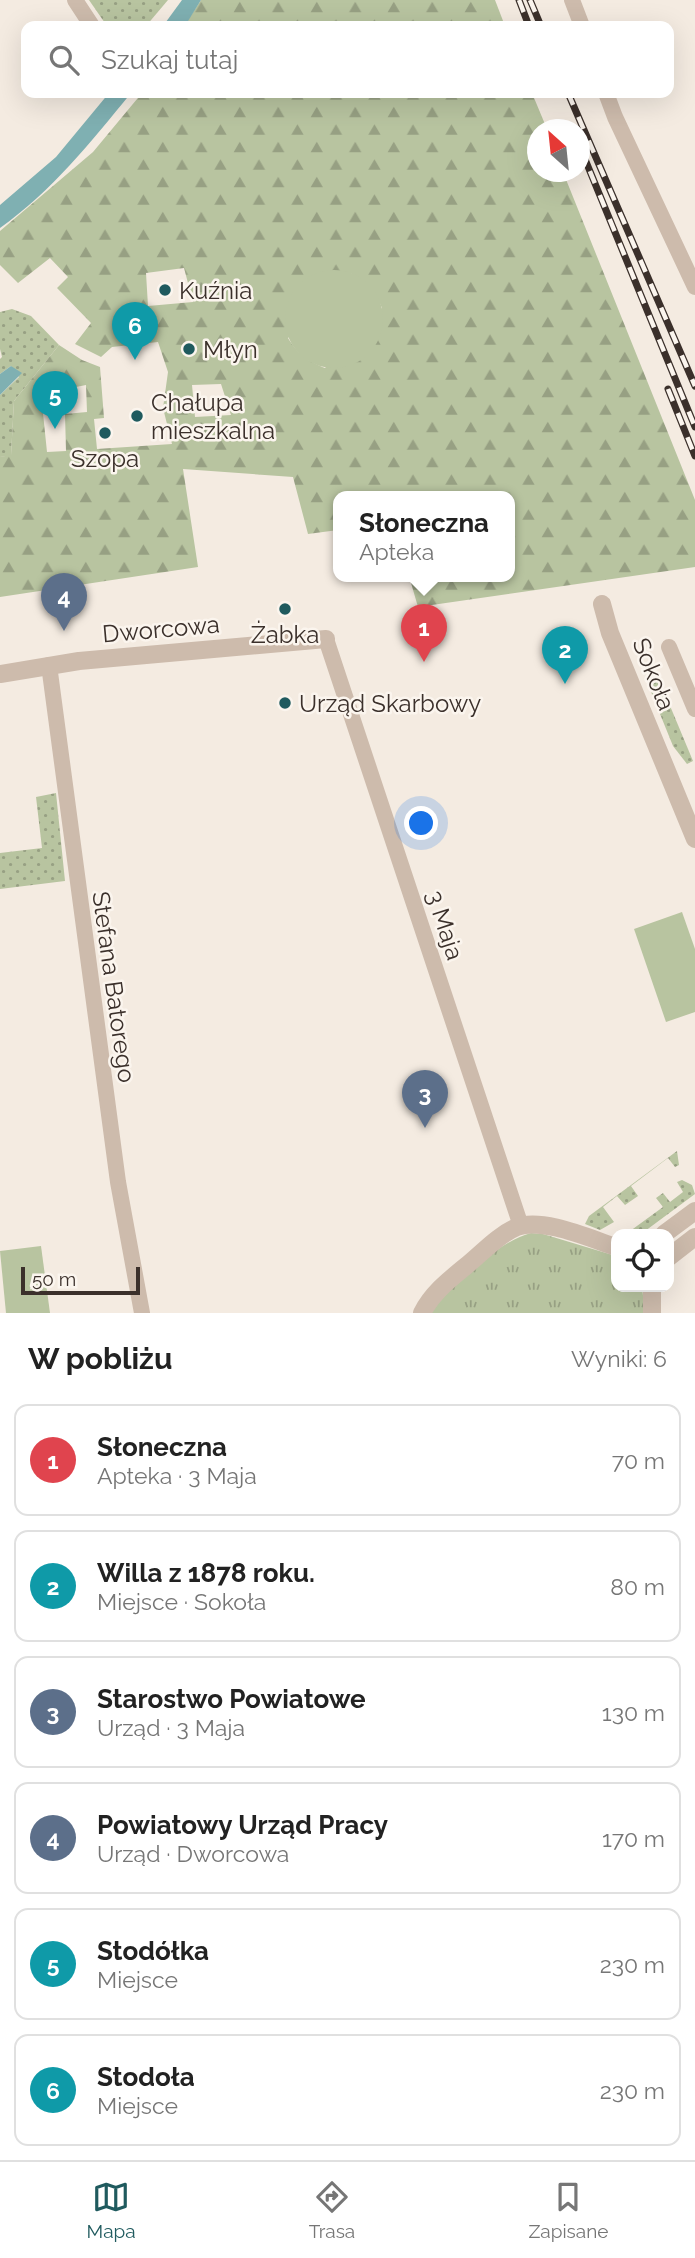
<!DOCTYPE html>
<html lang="pl">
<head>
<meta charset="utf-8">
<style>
	:root { --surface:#fff; --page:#f6f6f6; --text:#222; --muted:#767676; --line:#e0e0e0; --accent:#1f5a5e }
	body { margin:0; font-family:Raleway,sans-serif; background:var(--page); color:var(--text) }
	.controls { position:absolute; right:21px; bottom:21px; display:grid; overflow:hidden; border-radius:14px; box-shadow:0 7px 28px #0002 }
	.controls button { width:63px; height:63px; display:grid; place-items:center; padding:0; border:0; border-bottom:2px solid var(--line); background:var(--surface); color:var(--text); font:35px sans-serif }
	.compass { position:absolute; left:527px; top:119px; width:63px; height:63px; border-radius:50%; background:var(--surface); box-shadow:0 7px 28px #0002; rotate:333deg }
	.scale { position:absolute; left:21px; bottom:18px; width:119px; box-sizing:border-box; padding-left:7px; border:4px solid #3b302b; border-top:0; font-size:19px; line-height:24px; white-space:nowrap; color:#3b302b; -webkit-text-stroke:5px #fbf5ee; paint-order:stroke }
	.you { position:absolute; left:422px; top:824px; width:24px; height:24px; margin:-18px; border:5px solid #fff; border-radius:50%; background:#1a73e8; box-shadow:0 0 0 10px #1a73e833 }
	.badge { display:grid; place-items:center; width:46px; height:46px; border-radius:50%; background:var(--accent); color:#fff; font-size:23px; font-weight:700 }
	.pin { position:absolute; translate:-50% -58px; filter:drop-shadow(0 2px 4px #0008) }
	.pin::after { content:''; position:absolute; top:37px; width:24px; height:21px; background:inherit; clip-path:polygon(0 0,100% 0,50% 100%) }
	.popup { position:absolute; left:333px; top:491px; width:182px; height:91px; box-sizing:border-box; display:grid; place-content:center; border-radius:14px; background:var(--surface); filter:drop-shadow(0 2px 5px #0005); font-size:23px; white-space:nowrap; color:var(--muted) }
	.popup b { font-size:26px; color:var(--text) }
	.popup::after { content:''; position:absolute; left:50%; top:100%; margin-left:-14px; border:14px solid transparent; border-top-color:var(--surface) }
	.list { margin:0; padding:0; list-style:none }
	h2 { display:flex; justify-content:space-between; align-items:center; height:91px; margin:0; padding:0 28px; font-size:30px }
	h2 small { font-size:23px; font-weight:400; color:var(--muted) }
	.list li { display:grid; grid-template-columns:46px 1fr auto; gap:21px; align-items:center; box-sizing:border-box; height:112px; margin:0 14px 14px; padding:0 14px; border:2px solid var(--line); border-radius:14px }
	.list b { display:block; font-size:26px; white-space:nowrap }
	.list p { margin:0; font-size:23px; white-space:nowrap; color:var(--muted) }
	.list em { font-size:23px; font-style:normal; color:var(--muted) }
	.icon { flex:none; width:38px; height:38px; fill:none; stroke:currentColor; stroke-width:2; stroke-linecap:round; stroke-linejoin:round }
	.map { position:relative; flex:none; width:695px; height:1313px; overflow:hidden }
	.search { position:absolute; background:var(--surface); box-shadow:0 7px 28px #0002; left:21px; right:21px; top:21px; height:77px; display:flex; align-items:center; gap:18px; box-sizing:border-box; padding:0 24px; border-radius:14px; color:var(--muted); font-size:26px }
	.sheet { height:847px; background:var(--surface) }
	nav { display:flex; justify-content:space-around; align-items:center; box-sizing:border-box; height:98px; border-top:2px solid var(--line); background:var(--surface); font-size:19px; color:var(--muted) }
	nav a { display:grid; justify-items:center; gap:4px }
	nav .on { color:var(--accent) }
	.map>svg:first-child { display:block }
</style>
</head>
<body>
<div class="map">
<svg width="695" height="1313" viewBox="0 0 695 1313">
	<defs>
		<pattern id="grass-dots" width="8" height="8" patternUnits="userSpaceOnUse" patternTransform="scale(1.75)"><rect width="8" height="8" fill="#b8c4a0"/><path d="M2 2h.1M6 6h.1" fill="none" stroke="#97a083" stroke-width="1.8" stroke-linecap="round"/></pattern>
		<pattern id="forest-firs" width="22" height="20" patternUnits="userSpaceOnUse" patternTransform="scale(1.75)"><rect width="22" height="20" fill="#b8c4a0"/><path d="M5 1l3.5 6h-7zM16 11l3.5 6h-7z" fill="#97a083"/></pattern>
		<pattern id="park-tufts" width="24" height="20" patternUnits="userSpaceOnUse" patternTransform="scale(1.75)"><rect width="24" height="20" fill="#b8c4a0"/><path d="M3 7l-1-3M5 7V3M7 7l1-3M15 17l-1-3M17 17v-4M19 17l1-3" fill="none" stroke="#97a083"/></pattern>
	</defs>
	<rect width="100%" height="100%" fill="#f4ebe1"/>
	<g fill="url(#grass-dots)">
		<path d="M89,0H168L146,26H107Z"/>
		<path d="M12,309L31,316L59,345L14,401L11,456L0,457V395L19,377L11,366L0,374V359L2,357L0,349V312Z"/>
		<path d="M658,677L693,761L687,764L673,746L647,682Z"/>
		<path d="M56,793L65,881L0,889V853L42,848L36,797Z"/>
		<path d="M677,1151L679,1165L675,1167L668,1158L631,1186L638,1196L625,1205L617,1196L603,1207L614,1222L600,1230L585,1224L589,1216Z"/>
		<path d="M682,1180L692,1185L695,1194L641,1234H626L663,1207L656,1198L663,1193L670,1202L683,1192L677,1182Z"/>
	</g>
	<g fill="url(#forest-firs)" fill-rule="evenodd">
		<path d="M201,0H495L505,26H184Z"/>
		<path d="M142,93H532L547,129L538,130V172H563L695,500V567L418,607L409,576H510V496H338V530L308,534L293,477L183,469L198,567L0,597V457L11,455L14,401L59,345L82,360L100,367L104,418L94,419L97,449L172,444L163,408L168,372L158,342L112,347L101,357L75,344L91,323L57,288L68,277L50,258L18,283L0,265V231L93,152ZM184,268L193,302L148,306L146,273ZM350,273C367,282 375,291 382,308L325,368C307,361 298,354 288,338ZM221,384L231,415L195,417L192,385ZM86,385L87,412L65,414L66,451L47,452L41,394Z"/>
	</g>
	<path fill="url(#park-tufts)" d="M531,1233L543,1234L616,1256V1287H642L645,1313H430C452,1285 497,1242 531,1233Z"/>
	<g fill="#b8c4a0">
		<circle cx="334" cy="319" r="49"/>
		<path d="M682,912L695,949V1012L666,1022L634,929Z"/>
		<path d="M41,1246L50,1313H6L0,1251Z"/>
	</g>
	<g fill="#7fb0b2">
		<path d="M182,0H201L185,26H163Z"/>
		<path d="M109,93H131C91,142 52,191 0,228V205L56,157Z"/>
		<path d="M11,366L22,373L0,395V374Z"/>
	</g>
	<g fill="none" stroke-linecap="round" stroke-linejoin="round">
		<g stroke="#cdbbac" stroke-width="16">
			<path d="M75,0L92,26"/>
			<path d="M572,0L582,26"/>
			<path d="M606,93L615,117L695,287"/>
			<path d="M326,639L521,1226"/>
			<path d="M669,647L695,709"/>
			<path d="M49,665L118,1182L142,1313"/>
		</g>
		<g stroke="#cdbbac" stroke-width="18">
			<path d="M602,604L610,633L695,839"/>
			<path d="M0,674L79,661L326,639"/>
			<path d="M664,1234L695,1211"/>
			<path d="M669,1257L695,1237"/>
			<path d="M652,1287V1313"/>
			<path d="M422,1313C432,1293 449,1280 466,1266C482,1253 498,1235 517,1227C542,1217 591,1239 616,1247"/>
		</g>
		<g stroke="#3b302b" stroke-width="7">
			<g id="rail">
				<path d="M519,0L529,26"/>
				<path d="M530,0L541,26"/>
				<path d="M568,93L695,386"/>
				<path d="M580,147L695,427"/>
				<path d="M668,389L695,456"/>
			</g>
		</g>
		<use href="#rail" stroke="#fbf5ee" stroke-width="4.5" stroke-dasharray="13" stroke-linecap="butt"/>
	</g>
	<g fill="#1f5a5e" stroke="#fbf5ee" stroke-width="2.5">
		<circle cx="165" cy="290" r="7"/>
		<circle cx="189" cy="349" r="7"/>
		<circle cx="137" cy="416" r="7"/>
		<circle cx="105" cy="433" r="7"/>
		<circle cx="285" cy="609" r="7"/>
		<circle cx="285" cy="703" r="7"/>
	</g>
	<g text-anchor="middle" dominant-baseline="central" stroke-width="5" stroke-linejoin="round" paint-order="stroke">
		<g font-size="24" fill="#3b302b" stroke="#fbf5ee" text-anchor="start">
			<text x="179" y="290">Kuźnia</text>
			<text x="203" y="349">Młyn</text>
			<text x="151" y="402">Chałupa<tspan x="151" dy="28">mieszkalna</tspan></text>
			<text x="105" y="458" text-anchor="middle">Szopa</text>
			<text x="285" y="634" text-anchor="middle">Żabka</text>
			<text x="299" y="703">Urząd Skarbowy</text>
		</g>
		<g font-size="24" fill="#3b302b" stroke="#fbf5ee">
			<text transform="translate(161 629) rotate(-5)">Dworcowa</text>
			<text transform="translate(654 674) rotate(68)">Sokoła</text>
			<text transform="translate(445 925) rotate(72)">3 Maja</text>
			<text transform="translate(114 987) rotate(82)">Stefana Batorego</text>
		</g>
	</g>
</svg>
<div class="controls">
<button><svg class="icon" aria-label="locate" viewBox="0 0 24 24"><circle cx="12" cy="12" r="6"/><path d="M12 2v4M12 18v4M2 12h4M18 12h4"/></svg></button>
</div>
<svg class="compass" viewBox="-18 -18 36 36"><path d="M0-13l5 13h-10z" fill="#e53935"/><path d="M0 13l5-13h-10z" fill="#767676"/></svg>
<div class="scale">50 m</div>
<div class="you"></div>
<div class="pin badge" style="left:424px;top:662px;background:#e0444e">1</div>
<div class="popup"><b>Słoneczna</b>Apteka</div>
<div class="pin badge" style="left:565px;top:684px;background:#0f9aa8">2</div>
<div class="pin badge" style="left:425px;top:1128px;background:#5c6f8a">3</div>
<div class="pin badge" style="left:64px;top:631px;background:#5c6f8a">4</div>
<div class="pin badge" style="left:55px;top:429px;background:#0f9aa8">5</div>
<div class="pin badge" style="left:135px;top:360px;background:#0f9aa8">6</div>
<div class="search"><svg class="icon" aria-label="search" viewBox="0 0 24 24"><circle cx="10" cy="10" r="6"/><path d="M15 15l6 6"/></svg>Szukaj tutaj</div>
</div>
<section class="sheet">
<h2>W pobliżu<small>Wyniki: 6</small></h2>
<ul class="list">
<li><span class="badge" style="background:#e0444e">1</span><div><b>Słoneczna</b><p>Apteka · 3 Maja</p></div><em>70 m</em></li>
<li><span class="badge" style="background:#0f9aa8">2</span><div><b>Willa z 1878 roku.</b><p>Miejsce · Sokoła</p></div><em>80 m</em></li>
<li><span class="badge" style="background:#5c6f8a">3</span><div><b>Starostwo Powiatowe</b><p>Urząd · 3 Maja</p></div><em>130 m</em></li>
<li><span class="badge" style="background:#5c6f8a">4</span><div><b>Powiatowy Urząd Pracy</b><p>Urząd · Dworcowa</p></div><em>170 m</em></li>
<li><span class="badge" style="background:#0f9aa8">5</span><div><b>Stodółka</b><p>Miejsce</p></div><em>230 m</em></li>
<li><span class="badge" style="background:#0f9aa8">6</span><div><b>Stodoła</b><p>Miejsce</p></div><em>230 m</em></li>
</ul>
</section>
<nav>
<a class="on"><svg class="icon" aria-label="map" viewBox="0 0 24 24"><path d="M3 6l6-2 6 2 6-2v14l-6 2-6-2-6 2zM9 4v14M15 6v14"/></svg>Mapa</a>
<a><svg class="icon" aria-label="directions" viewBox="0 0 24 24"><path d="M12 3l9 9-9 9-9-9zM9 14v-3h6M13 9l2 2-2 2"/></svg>Trasa</a>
<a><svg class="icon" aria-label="saved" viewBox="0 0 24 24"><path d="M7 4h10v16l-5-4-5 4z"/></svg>Zapisane</a>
</nav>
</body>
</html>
